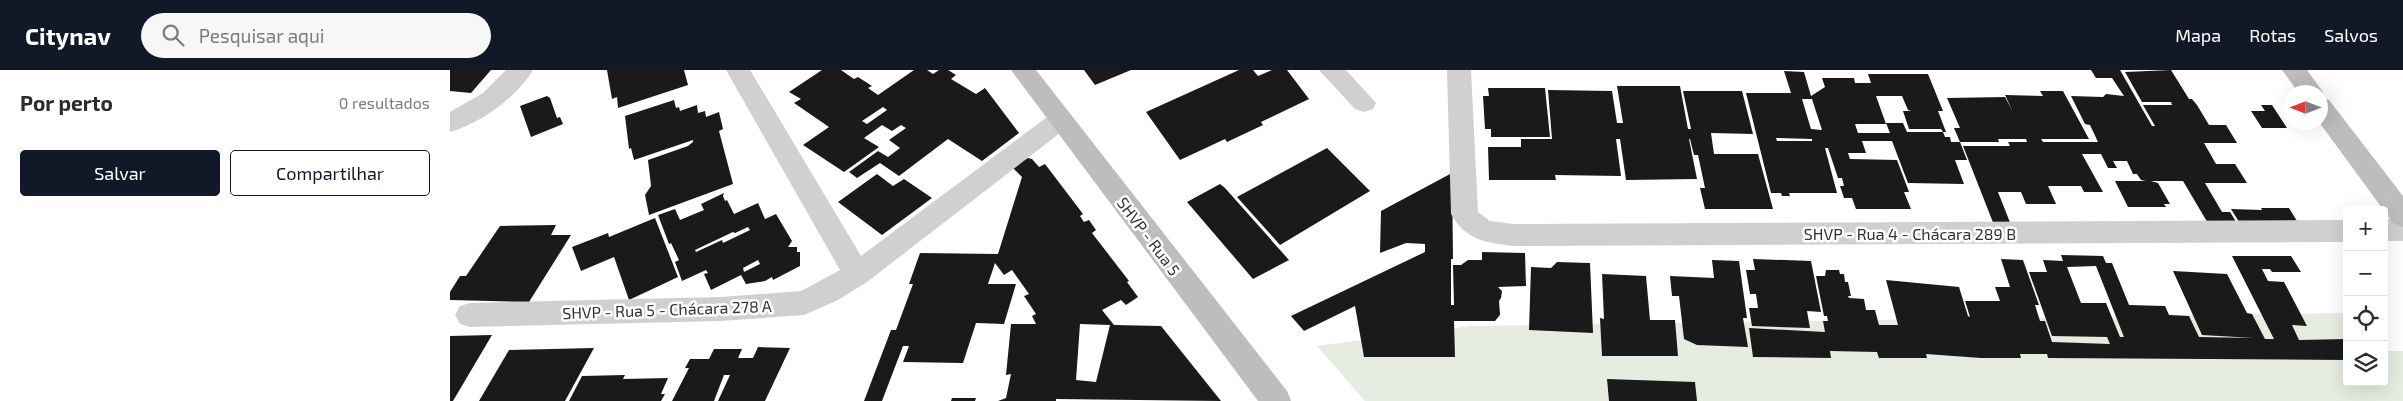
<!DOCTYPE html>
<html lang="pt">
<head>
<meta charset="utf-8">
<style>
	:root { --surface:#fff; --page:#f7f7f7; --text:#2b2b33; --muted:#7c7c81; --line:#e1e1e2; --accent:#111827 }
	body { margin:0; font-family:"Exo 2",sans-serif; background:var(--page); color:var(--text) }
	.controls { position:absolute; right:15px; bottom:15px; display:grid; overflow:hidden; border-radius:5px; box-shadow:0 5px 20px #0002 }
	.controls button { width:45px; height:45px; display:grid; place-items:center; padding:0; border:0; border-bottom:1px solid var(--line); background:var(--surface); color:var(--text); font:25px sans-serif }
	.compass { position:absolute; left:1833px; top:15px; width:45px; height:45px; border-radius:50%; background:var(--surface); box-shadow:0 5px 20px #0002; rotate:270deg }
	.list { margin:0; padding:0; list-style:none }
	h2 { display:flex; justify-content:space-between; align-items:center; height:65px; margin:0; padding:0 20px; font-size:21px }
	h2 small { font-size:16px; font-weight:400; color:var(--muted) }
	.actions { display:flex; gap:10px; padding:15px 20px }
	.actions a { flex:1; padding:11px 0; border:1px solid var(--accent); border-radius:5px; text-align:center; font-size:18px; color:var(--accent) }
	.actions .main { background:var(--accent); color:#fff }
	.icon { flex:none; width:28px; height:28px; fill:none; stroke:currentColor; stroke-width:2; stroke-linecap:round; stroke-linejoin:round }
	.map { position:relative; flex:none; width:1953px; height:331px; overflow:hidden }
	header { display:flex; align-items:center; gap:30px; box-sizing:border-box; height:70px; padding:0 25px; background:var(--accent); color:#fff }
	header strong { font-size:24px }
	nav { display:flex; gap:28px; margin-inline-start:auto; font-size:18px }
	.search { width:350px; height:45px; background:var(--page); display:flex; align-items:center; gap:12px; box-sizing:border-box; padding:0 18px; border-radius:28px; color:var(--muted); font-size:19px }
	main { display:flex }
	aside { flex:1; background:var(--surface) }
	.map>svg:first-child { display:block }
</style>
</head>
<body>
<header>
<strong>Citynav</strong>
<div class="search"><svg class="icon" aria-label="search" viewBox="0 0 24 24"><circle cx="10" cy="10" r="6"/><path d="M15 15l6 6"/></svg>Pesquisar aqui</div>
<nav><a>Mapa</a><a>Rotas</a><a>Salvos</a></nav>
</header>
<main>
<aside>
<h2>Por perto<small>0 resultados</small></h2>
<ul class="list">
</ul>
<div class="actions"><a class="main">Salvar</a><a>Compartilhar</a></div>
</aside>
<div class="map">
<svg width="1953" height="331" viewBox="0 0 1953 331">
	<rect width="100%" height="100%" fill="#fff"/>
	<path fill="#e6ecdf" d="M1897,243V312H1934V281H1953V331H915L867,276L1021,256Z"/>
	<g fill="#1a1a1a" fill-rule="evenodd">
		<path d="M0,0H41L21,23L0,21Z"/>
		<path d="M157,0H234L238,15L168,38L167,27L162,29Z"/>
		<path d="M372,0H391L404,9L408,7L422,16L418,18L428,25L464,0H477L483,4L489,0H498L506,5L501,9L526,24L535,18L569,63L532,91L498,69L449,106L430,93L407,108L399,102L428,81L438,87L450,78L439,70L456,58L451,55L442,61L432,55L414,68L429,77L394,102L353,75L379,57L344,33L351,29L339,22ZM433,37L437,40L417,54L412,51Z"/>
		<path d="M634,0H681L645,15Z"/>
		<path d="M789,0H803L808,6L822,0H837L859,29L811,52L813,55L777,72L775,69L730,90L696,42Z"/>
		<path d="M1641,0H1670L1702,56H1705L1693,35H1722L1721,32H1692L1675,2L1721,0L1739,29H1742L1747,35L1759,55H1776L1787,73H1754L1766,94H1785L1797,113H1755L1772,142H1780L1788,155H1759L1733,111H1701L1708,113L1720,134H1714L1716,137H1678L1665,111H1696L1691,110L1687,104H1683L1677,91H1663L1667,98H1658L1651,84H1632L1653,122H1634L1631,116H1598L1606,134H1576L1571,122H1548L1561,155H1544L1513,76H1560L1558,72H1577L1576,69H1548L1549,72H1510L1504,58H1510L1497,28L1555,27L1562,40L1555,25L1593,26L1590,21H1613L1639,69H1591L1593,72H1648L1640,55L1635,54L1621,26L1653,27L1656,24L1674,26L1662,8H1646Z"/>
		<path d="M1334,1L1354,2L1361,26L1375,17L1372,8H1404L1405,13H1421L1418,4H1478L1493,41H1488L1496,62H1493L1491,59H1459L1453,41H1461L1458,40L1452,26H1426L1436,54H1405L1408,63H1440L1436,53H1453L1457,62H1493L1495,67H1500L1501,72H1510L1517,90H1505L1514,114L1458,113L1442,71H1412L1416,83H1398L1400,89L1447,90L1459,122H1454L1461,139H1406L1402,128H1394L1390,116H1394L1392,108H1388L1378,78H1375L1387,123H1339L1340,126H1332L1331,123H1321L1296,23H1341ZM1352,29H1362L1372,60L1361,59ZM1326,68L1362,69V71H1327Z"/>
		<path d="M1167,16H1230L1238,59H1241L1233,21H1292L1303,64L1261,63L1264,84H1308L1323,139H1255L1250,118H1255L1248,85H1244L1240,69H1239L1247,109L1176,110L1170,69H1166L1171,106L1105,105L1106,110H1039L1038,77H1071V69H1102L1098,20L1162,21L1167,53H1173Z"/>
		<path d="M1038,18H1095L1100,67H1041V59H1035L1033,26H1039Z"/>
		<path d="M97,26L100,28L107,48L110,47L113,54L81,67L70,36Z"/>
		<path d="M224,30L226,38L229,37L230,41L247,35L248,43L255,41L256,47L269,42L273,59L269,61L283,114L199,145L195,125L201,116L198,90L238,76L243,72V70L184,90L181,78L179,79L175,46Z"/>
		<path d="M1811,35H1822L1837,58H1812L1801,41H1815Z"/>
		<path d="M877,78L920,121L830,175L787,127Z"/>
		<path d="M578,88L582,89L589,97L595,94L633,144L630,146L634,152L639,150L646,160L642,163L679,211L677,212L688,227L676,235L671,230L652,240L664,255L711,256L771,331L606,329V331H548L556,328L561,304L556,305L561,254H586L582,246L586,244L574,226L579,224L562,200L554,205L545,193L538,214H566L554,254L526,253L513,293L453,292L459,276H453L432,331H414L441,260H446L463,214H459L470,183L548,184L572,107L562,97ZM630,254L660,255L646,312L626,310Z"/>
		<path d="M1002,103L1003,189H1001V235H1004L1003,195H1011L1018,190H1032V182L1075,183L1076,216L1048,217L1052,221L1051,228L1049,231L1050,245L1045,251H1004L1005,287H914L905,236L854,261L841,246L975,182V174L956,173L930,183L931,141Z"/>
		<path d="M427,104L443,116L454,109L482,128L432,165L388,132Z"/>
		<path d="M770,114L775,118L839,190L803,209L737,132Z"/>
		<path d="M274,123L273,126L275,131L277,130L284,144L308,133L315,149L326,144L342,171L338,177H347V182H350V196L323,210L322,207L315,211L296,214L291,205L261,220L254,204L258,203L256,200L232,211L225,192L229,190L221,173L219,174L208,145L225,139L230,150L254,140L251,134ZM298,157L300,160L273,173L272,170L246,182L245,180L283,162L285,163ZM308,190L310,194L294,202L293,198Z"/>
		<path d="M1811,138H1839L1850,156L1791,155L1781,139L1812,140Z"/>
		<path d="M205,148L228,207L179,230L164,187L131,201L122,177L158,163L159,167Z"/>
		<path d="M106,155L101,165H121L79,232L0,230V222L10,206H16L50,156Z"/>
		<path d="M1611,185L1653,186L1656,193H1662L1679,235L1715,236L1719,245L1739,246L1749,267L1804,268L1752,265L1723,201L1777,204L1797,243L1802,244L1815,269H1824L1782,186H1841L1851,202H1822L1820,199H1812L1818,211L1834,212L1857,256L1842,255L1849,270L1896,269L1897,290L1598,288L1597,284H1570L1571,288H1531L1476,284L1477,288H1429L1427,282L1380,281L1381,288L1303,287L1299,258L1375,262L1373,251H1378L1377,246H1374L1366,206H1375L1376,200H1389L1390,204H1394L1395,212H1398L1401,226H1398L1399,228L1414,229L1416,240H1425L1429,255H1448L1436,210L1509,217L1518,246L1520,247L1515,231H1550L1545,217H1560L1551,189L1573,190L1589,235H1585L1590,251H1595L1602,272L1660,274L1657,267L1602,266L1579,202H1597L1593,190L1613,191ZM1646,196L1674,267H1670L1656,233H1631L1617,197Z"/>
		<path d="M1303,189L1361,191L1371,242L1357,241L1360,258L1302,256L1299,238H1308L1306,224H1300L1296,200H1305Z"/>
		<path d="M1262,190L1289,191L1297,248H1293L1298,277L1247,275L1234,269L1229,226H1222L1220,206L1264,208Z"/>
		<path d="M1107,192L1140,193L1143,263L1079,260L1081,197L1101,198Z"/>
		<path d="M1152,204L1196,206L1200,250H1225L1228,286H1152L1150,248L1154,249Z"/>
		<path d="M42,265L3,331H0V266Z"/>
		<path d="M308,277L340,278L315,331H268L280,305H274L264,331H222L239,298H235L240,289H259L264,279H292L288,288H303Z"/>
		<path d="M144,278L115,331H29L59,280Z"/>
		<path d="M175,305L173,309L218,308L211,324H215L211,331H119L132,306Z"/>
		<path d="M1157,309L1245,312L1247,331H1159Z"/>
		<path d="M502,328H526L525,331H501Z"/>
	</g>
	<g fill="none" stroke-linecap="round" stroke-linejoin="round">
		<g fill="#d0d0d0" fill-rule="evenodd">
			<path d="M56,0H83C66,28 31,53 0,62V42L33,23Z"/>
			<path d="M276,0H300L411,186L601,44L610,41L619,44L623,50L619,56L417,212L388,230L354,245L271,251L20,257L10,254L5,245L10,236L20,233L271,227L351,221L390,200Z"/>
			<path d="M869,0H896L926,33L923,39L914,42L905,39Z"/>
			<path d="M997,0H1021L1028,142L1040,151L1064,154L1897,150V172L1064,176C1037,173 1015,170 1001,144Z"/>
			<rect x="1934" y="149" width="19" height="22"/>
		</g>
		<g fill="#bdbdbd" fill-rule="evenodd">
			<path d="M561,0H586L837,321L841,331H808Z"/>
			<path d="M1832,0H1857L1873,22L1870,27V22H1848Z"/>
			<path d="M1870,27L1879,30L1953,126V157L1943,153L1869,52Z"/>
		</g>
	</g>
	<g text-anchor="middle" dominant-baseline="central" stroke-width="5" stroke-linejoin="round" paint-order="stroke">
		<g font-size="16" fill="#333" stroke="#fff">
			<text x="1460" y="163">SHVP - Rua 4 - Chácara 289 B</text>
			<text transform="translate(699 166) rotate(53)">SHVP - Rua 5</text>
			<text transform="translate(217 239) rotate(-2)">SHVP - Rua 5 - Chácara 278 A</text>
		</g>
	</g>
</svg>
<div class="controls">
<button>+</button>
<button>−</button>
<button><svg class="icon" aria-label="locate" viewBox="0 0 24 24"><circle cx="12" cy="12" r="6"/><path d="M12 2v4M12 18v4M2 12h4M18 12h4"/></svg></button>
<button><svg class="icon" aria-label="layers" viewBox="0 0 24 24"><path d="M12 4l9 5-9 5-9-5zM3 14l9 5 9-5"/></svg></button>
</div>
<svg class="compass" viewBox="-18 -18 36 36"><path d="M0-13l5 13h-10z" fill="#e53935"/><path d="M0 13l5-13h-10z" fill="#7c7c81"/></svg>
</div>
</main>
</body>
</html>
